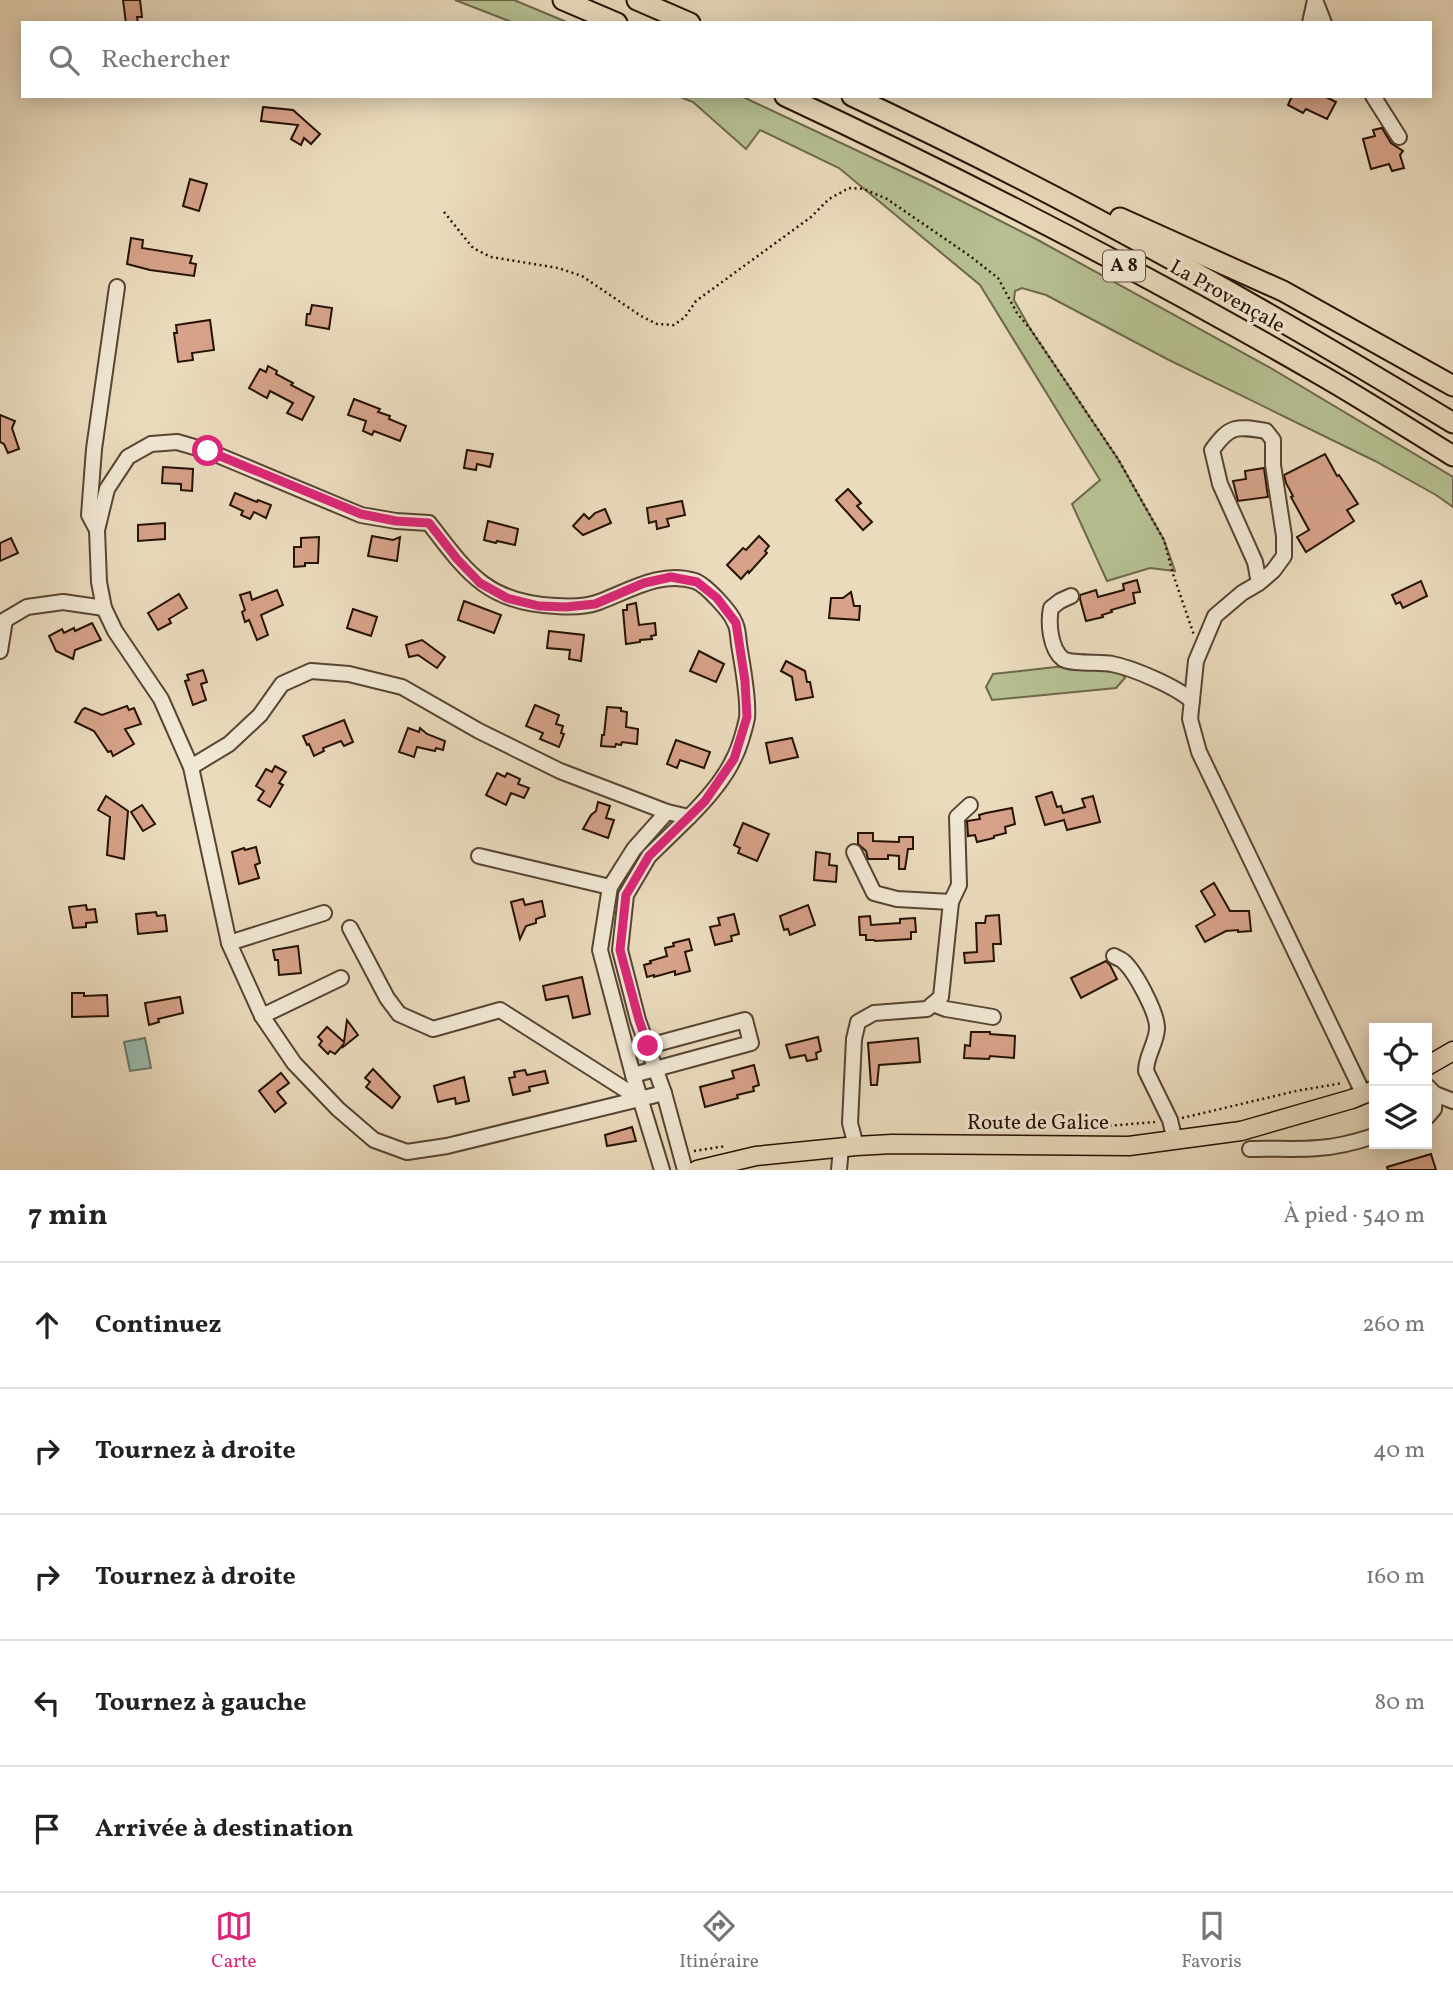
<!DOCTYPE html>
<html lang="fr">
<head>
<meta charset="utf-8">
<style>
	:root { --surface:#fff; --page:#f2f2f2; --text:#222; --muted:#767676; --line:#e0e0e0; --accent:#db2777 }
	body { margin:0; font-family:Vollkorn,serif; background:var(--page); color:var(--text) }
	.controls { position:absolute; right:21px; bottom:21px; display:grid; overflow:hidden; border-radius:0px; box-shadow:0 4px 18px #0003 }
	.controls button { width:63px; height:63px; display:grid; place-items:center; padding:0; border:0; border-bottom:2px solid var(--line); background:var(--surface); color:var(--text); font:35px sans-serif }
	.stop { position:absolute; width:21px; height:21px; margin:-16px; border:5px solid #db2777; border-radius:50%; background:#fff }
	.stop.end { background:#db2777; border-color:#fff; box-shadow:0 2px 7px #0008 }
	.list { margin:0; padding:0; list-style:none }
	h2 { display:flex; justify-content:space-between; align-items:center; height:91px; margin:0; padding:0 28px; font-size:30px }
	h2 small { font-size:23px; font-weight:400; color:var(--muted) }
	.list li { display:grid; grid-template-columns:46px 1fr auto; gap:21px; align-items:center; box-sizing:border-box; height:126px; padding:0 28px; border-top:2px solid var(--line) }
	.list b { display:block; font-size:26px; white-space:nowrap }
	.list em { font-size:23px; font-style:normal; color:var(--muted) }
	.icon { flex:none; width:38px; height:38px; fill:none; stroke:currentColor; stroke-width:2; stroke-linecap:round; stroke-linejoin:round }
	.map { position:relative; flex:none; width:1453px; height:1170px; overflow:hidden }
	.search { position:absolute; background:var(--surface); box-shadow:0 4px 18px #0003; left:21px; right:21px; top:21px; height:77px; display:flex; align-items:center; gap:18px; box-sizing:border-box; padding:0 24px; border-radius:0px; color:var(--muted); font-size:26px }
	.sheet { height:721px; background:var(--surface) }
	nav { display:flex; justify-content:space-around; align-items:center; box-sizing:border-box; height:98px; border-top:2px solid var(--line); background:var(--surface); font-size:19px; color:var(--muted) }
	nav a { display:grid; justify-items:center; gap:4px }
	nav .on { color:var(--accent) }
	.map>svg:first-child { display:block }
</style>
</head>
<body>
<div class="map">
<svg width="1453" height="1170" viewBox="0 0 1453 1170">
	<rect width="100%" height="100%" fill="#eadbbd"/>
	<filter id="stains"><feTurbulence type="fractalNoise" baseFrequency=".00286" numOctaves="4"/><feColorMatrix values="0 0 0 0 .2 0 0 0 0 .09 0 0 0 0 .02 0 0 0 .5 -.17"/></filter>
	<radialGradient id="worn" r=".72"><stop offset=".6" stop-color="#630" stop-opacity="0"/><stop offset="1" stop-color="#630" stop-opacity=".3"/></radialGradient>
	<g fill="#b6c092" stroke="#6e684b" stroke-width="2">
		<path d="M455,0H514L569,23H514Z"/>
		<path d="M678,96H741L926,183L1036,239L1269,367L1453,477V507L1436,495L1375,461L1169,360L1046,295L1022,288L1015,291L1014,300L1031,330L1118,459L1164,540L1175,571L1150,568L1107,581L1072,504L1100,480L980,285L839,168L760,130L746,149L693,102Z"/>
		<path d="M1097,666L1118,669L1125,678L1116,688L992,700L986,687L993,674L1056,667Z"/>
	</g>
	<path fill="#98bbaf" stroke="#6a776b" stroke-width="2" d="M145,1038L151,1068L130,1071L124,1042Z"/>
	<g fill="#d6a289" stroke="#261104" stroke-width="2">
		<path d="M123,0H140L142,17H137L138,23H126Z"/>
		<path d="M1292,96H1324L1336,102L1327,119L1306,109L1303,113L1288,105Z"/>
		<path d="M263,107L293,110L320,134L311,144L304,138L301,145L291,139L298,125L261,121Z"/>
		<path d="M1382,128L1391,143L1403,151L1400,155L1404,168L1392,171L1389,164L1371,169L1363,139L1375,136L1373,130Z"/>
		<path d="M190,179L207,184L199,211L183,206Z"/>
		<path d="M131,238L143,240L142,248L192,256L190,263L196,264L194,276L150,270L127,264Z"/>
		<path d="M312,305L332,308L329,329L306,325L307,314H310Z"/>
		<path d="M210,320L214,350L192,353L193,360L178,362L174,333H177L176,325Z"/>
		<path d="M268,366L277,371L276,374L293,383L291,385L314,397L302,420L287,413L293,403L270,391L267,398L249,388L260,369L266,372Z"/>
		<path d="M354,399L380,409L378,412L390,416L389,419L406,426L400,441L374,431L372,435L363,431L366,421L348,415Z"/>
		<path d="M0,415L15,421L12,428L19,449L8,453L4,444L0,442Z"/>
		<path d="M467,450L493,454L490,467L477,464L476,470L464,468Z"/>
		<path d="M1325,454L1337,476L1339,475L1358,504L1347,510L1354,521L1306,552L1297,537L1309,530L1291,497L1293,496L1286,483L1284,475Z"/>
		<path d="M163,467L193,469L192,491L181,490V484L162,483Z"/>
		<path d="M1264,468L1268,497L1238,501L1233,481L1246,479L1245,471Z"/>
		<path d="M848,489L861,503L857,506L872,522L863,530L836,500Z"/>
		<path d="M235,493L257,502L258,500L271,505L266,518L254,512L250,519L241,515L243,511L230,505Z"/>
		<path d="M682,501L685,515L667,519L669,526L657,529L656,521L649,523L647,508Z"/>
		<path d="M605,509L611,523L583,535L573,526L584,514L589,519L595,513Z"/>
		<path d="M488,521L518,529L515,545L497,541L496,543L484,540Z"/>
		<path d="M165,523V539L138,541V525Z"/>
		<path d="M372,536L393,540L400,537L397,561L368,556Z"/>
		<path d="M759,536L769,546L765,551L767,553L749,573L748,571L741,579L727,565L743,548L746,550Z"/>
		<path d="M319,537L318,563H305V566L294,567V547H301V538Z"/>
		<path d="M11,538L18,553L0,561V543Z"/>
		<path d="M1137,580L1140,592L1133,593L1135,603L1111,610L1112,612L1102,615L1103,617L1086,621L1080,599V595L1096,590L1098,597L1124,590L1123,584Z"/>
		<path d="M1421,581L1427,596L1403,608L1400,602L1396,604L1392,595Z"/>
		<path d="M277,590L283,605L261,615L268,635L257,640L249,620L245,622L242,612L245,610L240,595L250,592L252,600Z"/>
		<path d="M851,592L854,606H860L859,620L829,618L831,598H843Z"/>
		<path d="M179,594L187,608L169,619L171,623L158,630L148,613Z"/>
		<path d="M464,601L501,615L494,633L458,620Z"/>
		<path d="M636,603L639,625L655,623L656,635L651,636L652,639L640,640V642L626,644L623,610H627V605Z"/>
		<path d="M353,609L377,617L371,636L347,628Z"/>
		<path d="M92,623L101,640L75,650L73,659L56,651L49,636L62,629L64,633L74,628L75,631Z"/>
		<path d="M549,631L584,635L581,661L569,659L570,650L547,648Z"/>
		<path d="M422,640L445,657L437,668L418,655L409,657L406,645Z"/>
		<path d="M699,651L724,664L716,682L690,671Z"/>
		<path d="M786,661L805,671L807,682H810L813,697L796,700L792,677L781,671Z"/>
		<path d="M203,670L207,682L201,684L206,700L193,705L185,681L189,680L187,675Z"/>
		<path d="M535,705L559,715L556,724L563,726L561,733L564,734L559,747L540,739L543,733L526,726Z"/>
		<path d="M127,706L129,710L134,708L141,724L125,729L134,744L113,756L111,751L108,752L94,731L75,722L82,710L85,708L102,715Z"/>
		<path d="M607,707L621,708V711L627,712L626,727L638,729L637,744L622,742L621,745L616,744L615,747L601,746L602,735H604Z"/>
		<path d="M344,720L353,742L344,746L341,741L323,748L324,751L314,756L309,744L307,745L303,736Z"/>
		<path d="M408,728L419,732L420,728L427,734L445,741L443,750L436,748L435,751L417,747L414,757L399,752Z"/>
		<path d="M792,738L798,757L770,763L766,743Z"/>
		<path d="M676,740L710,752L704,768L680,760L677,768L667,764Z"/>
		<path d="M275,766L286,772L279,783L283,785L270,807L258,800L264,791L256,786L266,769L272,772Z"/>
		<path d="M497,773L505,777L507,773L520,779L518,784L529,788L524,798L511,793L506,805L486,795Z"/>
		<path d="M1052,792L1057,807L1061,806L1063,813L1085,807L1082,799L1093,796L1100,822L1067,830L1064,820L1045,825L1036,797Z"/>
		<path d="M106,796L128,811L124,859L107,855L110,817L98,810Z"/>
		<path d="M598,802L610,806L606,818L614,820L608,838L583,829L591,815L596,811Z"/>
		<path d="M142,805L155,824L143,831L131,812Z"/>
		<path d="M1012,808L1015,824L1005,827L1006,833L994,836V838L977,842L975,835L968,836L967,821L980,819L979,815L986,813Z"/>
		<path d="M743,823L769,834L757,861L738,853L740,848L734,845Z"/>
		<path d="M858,833H873V841L899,842V837H913V849H908L905,869H899V856L888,855V859H868L866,851L858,844Z"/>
		<path d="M256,847L260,863L255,865L259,878L239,884L232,852L244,848L245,850Z"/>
		<path d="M816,852L830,854L829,865L837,866L836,882L814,880Z"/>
		<path d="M1214,883L1230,911H1249L1251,931L1238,932V930L1226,931L1205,942L1196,926L1215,915L1201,891Z"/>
		<path d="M523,899L525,905L542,901L545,916L536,919V923L526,926L520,939L511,902Z"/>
		<path d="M86,905L87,910L95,909L97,922L86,923V927L73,928L69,907Z"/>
		<path d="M808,905L815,925L790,935L788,929L784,930L780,916Z"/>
		<path d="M156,912L157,916L165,915L167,931L138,934L136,914Z"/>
		<path d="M734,914L739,934L731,936L732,941L715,945L710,927L720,925L718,918Z"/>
		<path d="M999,915L1001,944H993L994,961L965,963L964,953L977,952L976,923H985L986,916Z"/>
		<path d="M870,916L871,925L900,923V919L915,918L916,932H911V939L875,941L874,940H866V935H860L859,917Z"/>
		<path d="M689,939L692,950L685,952L690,971L675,975V971L654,977V975L647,977L644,965L651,963L650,961L667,956L665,948L674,946L673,943Z"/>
		<path d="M298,946L301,973L279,975L278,960H275L273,950Z"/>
		<path d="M1106,961L1110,965L1117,979L1081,998L1071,978Z"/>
		<path d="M582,977L590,1014L573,1018L568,996L546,1000L543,986Z"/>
		<path d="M72,993H84V996L107,995L108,1016L72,1017Z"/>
		<path d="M180,997L183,1013L158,1019L159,1022L149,1025L145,1003Z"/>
		<path d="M347,1020L358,1035L343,1047V1045L335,1054L330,1051L328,1054L319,1045L322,1041L318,1037L327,1027L344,1042Z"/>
		<path d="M971,1032H990V1034L1015,1036L1014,1058L990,1056L989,1059L964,1058L965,1045L970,1046Z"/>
		<path d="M818,1037L821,1051L816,1053L817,1059L807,1061L805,1055L790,1058L786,1045Z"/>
		<path d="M918,1038L920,1062L879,1065L877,1085H871L868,1043Z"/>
		<path d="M754,1065L759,1085L753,1087L754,1091L737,1095L738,1098L705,1107L700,1087L734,1078L732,1071Z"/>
		<path d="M373,1069L400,1097L392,1108L366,1087L370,1082L365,1078Z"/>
		<path d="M525,1070L527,1075L545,1071L548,1083L529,1087L530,1091L513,1095L509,1078L515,1077L514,1072Z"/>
		<path d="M281,1073L289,1083L277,1092L286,1103L275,1112L259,1091Z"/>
		<path d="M464,1077L469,1101L456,1104L455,1098L438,1102L434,1086Z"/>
		<path d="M632,1127L636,1141L607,1146L605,1135Z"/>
		<path d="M1431,1154L1436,1170H1388L1387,1167Z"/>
	</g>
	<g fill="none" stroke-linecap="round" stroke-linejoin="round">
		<g stroke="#574432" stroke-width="18">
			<g id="minor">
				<path d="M1315,0L1324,23"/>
				<path d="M1310,23L1315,0"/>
				<path d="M1373,96L1399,137"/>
				<path d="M97,530L89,515L94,449L117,287"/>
				<path d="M1259,583L1255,562L1220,484L1212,450C1230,425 1236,426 1266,431L1273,440V465L1284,536V556L1273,571L1259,583L1242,593L1215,616L1196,661L1190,719L1199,752L1364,1095"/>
				<path d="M1071,596L1060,601L1051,608C1048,623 1050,649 1063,659C1071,664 1100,662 1112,664C1133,668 1177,687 1192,701"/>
				<path d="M0,651L5,620L27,607L63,602L104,608"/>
				<path d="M191,767L161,699L115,631L104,608L99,582L97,530L107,489L128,457L151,444L177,442L208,451L361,515L396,521L429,523C468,574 488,603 556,606C570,607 586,607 599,602C629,591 661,570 695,581C706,585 731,612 735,623C738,628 738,637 739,644C742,665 749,697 747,718C745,728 739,749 734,758C725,778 704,802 689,817L667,812L560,771L479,731L402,687L349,674L311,671L282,684L260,715L229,744L191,767L229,943L262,1016L294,1063L338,1109L374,1140L407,1152L447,1146L664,1093"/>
				<path d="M854,852L874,893L897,899L951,902"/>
				<path d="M479,856L610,887"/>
				<path d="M350,928L387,998L399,1014L433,1029L500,1010L640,1099"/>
				<path d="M229,943L324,913"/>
				<path d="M1114,956C1117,958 1121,959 1123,961C1135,971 1158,1014 1157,1029C1156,1044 1146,1056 1146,1071L1170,1120L1175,1141"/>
				<path d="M933,1004L946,1009L993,1017"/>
				<path d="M262,1016L341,978"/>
				<path d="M633,1075L751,1043L745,1020L641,1048"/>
				<path d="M1427,1086L1435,1094L1453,1101"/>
				<path d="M1427,1117L1434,1109L1435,1094"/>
				<path d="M856,1146L850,1123L854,1039L858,1022L874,1013L927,1009L941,997L951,902L959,885L957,817L970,805"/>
				<path d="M1250,1149C1273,1148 1296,1150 1318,1148C1338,1147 1356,1142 1374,1136"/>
				<path d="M662,1170L633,1075L600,950L610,887L634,849L667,812"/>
				<path d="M685,1170L664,1093L638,1020L620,950L626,895L649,856L689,817"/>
				<path d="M839,1170L841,1147"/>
			</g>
		</g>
		<g stroke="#261104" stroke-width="21">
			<g id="major">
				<path d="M1427,1066L1453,1051"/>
				<path d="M697,1170L756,1156L856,1146L892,1144L1129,1146L1241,1131L1352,1099L1374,1090"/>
			</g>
		</g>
		<g stroke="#261104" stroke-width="23">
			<g id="highway">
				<path d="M563,0L617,23"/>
				<path d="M637,0L690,23"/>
				<path d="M785,96C969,182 1150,276 1326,378C1369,403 1411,430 1453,456"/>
				<path d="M852,96C1059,193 1258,304 1453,423"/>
				<path d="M1120,218L1283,291L1453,386"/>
			</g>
		</g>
		<g stroke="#261104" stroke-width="2.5" stroke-dasharray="2 3.5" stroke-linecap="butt">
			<path d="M444,212L473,248L491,257L558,268L582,276L641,316L657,324L674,325L685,317L696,301L811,217L829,199L849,188L864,189L887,199L970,256L998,278L1017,313L1031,330L1118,459L1164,540L1173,574L1194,635"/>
			<path d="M1182,1118L1296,1091L1343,1083"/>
			<path d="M1071,1129L1155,1122"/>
			<path d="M694,1151L726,1146"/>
		</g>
		<use href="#minor" stroke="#f1e8d4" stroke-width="14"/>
		<use href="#major" stroke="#eadbbd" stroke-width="18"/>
		<use href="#highway" stroke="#eadbbd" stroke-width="19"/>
	</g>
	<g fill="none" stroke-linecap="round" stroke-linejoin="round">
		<path stroke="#db2777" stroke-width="9" d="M208,451L361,514L396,521L429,523L457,559L480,583L507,598L539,606L566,607L595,604L644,583L671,577L697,582L717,598L736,623L745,681L747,717L734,759L705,801L649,856L626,895L620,950L639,1020L648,1046"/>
	</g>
	<g text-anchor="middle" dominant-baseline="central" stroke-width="6" stroke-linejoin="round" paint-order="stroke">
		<rect fill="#f1e8d4" stroke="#635242" stroke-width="2" x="1103" y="250.5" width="42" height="31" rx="5"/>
		<g font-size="19" font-weight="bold" fill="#261104">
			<text x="1124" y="266">A 8</text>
		</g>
		<g font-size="21" fill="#261104" stroke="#f1e8d4">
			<text transform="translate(1227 297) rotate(29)">La Provençale</text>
			<text x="1038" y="1123">Route de Galice</text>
		</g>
	</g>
	<rect width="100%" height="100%" filter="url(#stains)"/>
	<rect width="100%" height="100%" fill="url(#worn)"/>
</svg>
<div class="controls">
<button><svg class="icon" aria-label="locate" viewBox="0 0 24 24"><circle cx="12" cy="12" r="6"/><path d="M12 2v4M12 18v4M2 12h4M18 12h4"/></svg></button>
<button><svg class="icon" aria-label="layers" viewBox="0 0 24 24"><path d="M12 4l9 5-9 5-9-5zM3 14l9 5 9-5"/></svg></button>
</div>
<div class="stop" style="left:208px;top:451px"></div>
<div class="stop end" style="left:648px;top:1046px"></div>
<div class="search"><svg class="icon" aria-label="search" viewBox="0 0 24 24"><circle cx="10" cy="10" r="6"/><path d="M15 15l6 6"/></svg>Rechercher</div>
</div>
<section class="sheet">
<h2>7 min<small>À pied · 540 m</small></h2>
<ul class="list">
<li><svg class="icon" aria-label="ahead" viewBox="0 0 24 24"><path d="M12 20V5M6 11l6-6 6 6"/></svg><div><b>Continuez</b></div><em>260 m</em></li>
<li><svg class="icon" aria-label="right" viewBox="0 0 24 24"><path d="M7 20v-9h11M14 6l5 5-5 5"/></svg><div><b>Tournez à droite</b></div><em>40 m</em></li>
<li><svg class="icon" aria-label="right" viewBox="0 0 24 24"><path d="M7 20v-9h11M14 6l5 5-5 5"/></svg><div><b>Tournez à droite</b></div><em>160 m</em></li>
<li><svg class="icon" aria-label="left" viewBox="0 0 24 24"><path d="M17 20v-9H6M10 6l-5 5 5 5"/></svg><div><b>Tournez à gauche</b></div><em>80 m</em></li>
<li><svg class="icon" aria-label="arrive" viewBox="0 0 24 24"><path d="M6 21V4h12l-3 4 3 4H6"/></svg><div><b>Arrivée à destination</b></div></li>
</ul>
</section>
<nav>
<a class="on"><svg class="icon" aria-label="map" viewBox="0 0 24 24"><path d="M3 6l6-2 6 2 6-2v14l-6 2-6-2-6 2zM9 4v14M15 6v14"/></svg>Carte</a>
<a><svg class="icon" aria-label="directions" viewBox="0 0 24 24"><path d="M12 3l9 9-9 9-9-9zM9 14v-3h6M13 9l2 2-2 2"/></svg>Itinéraire</a>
<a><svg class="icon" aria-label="saved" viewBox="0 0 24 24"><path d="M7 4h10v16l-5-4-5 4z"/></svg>Favoris</a>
</nav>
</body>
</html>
